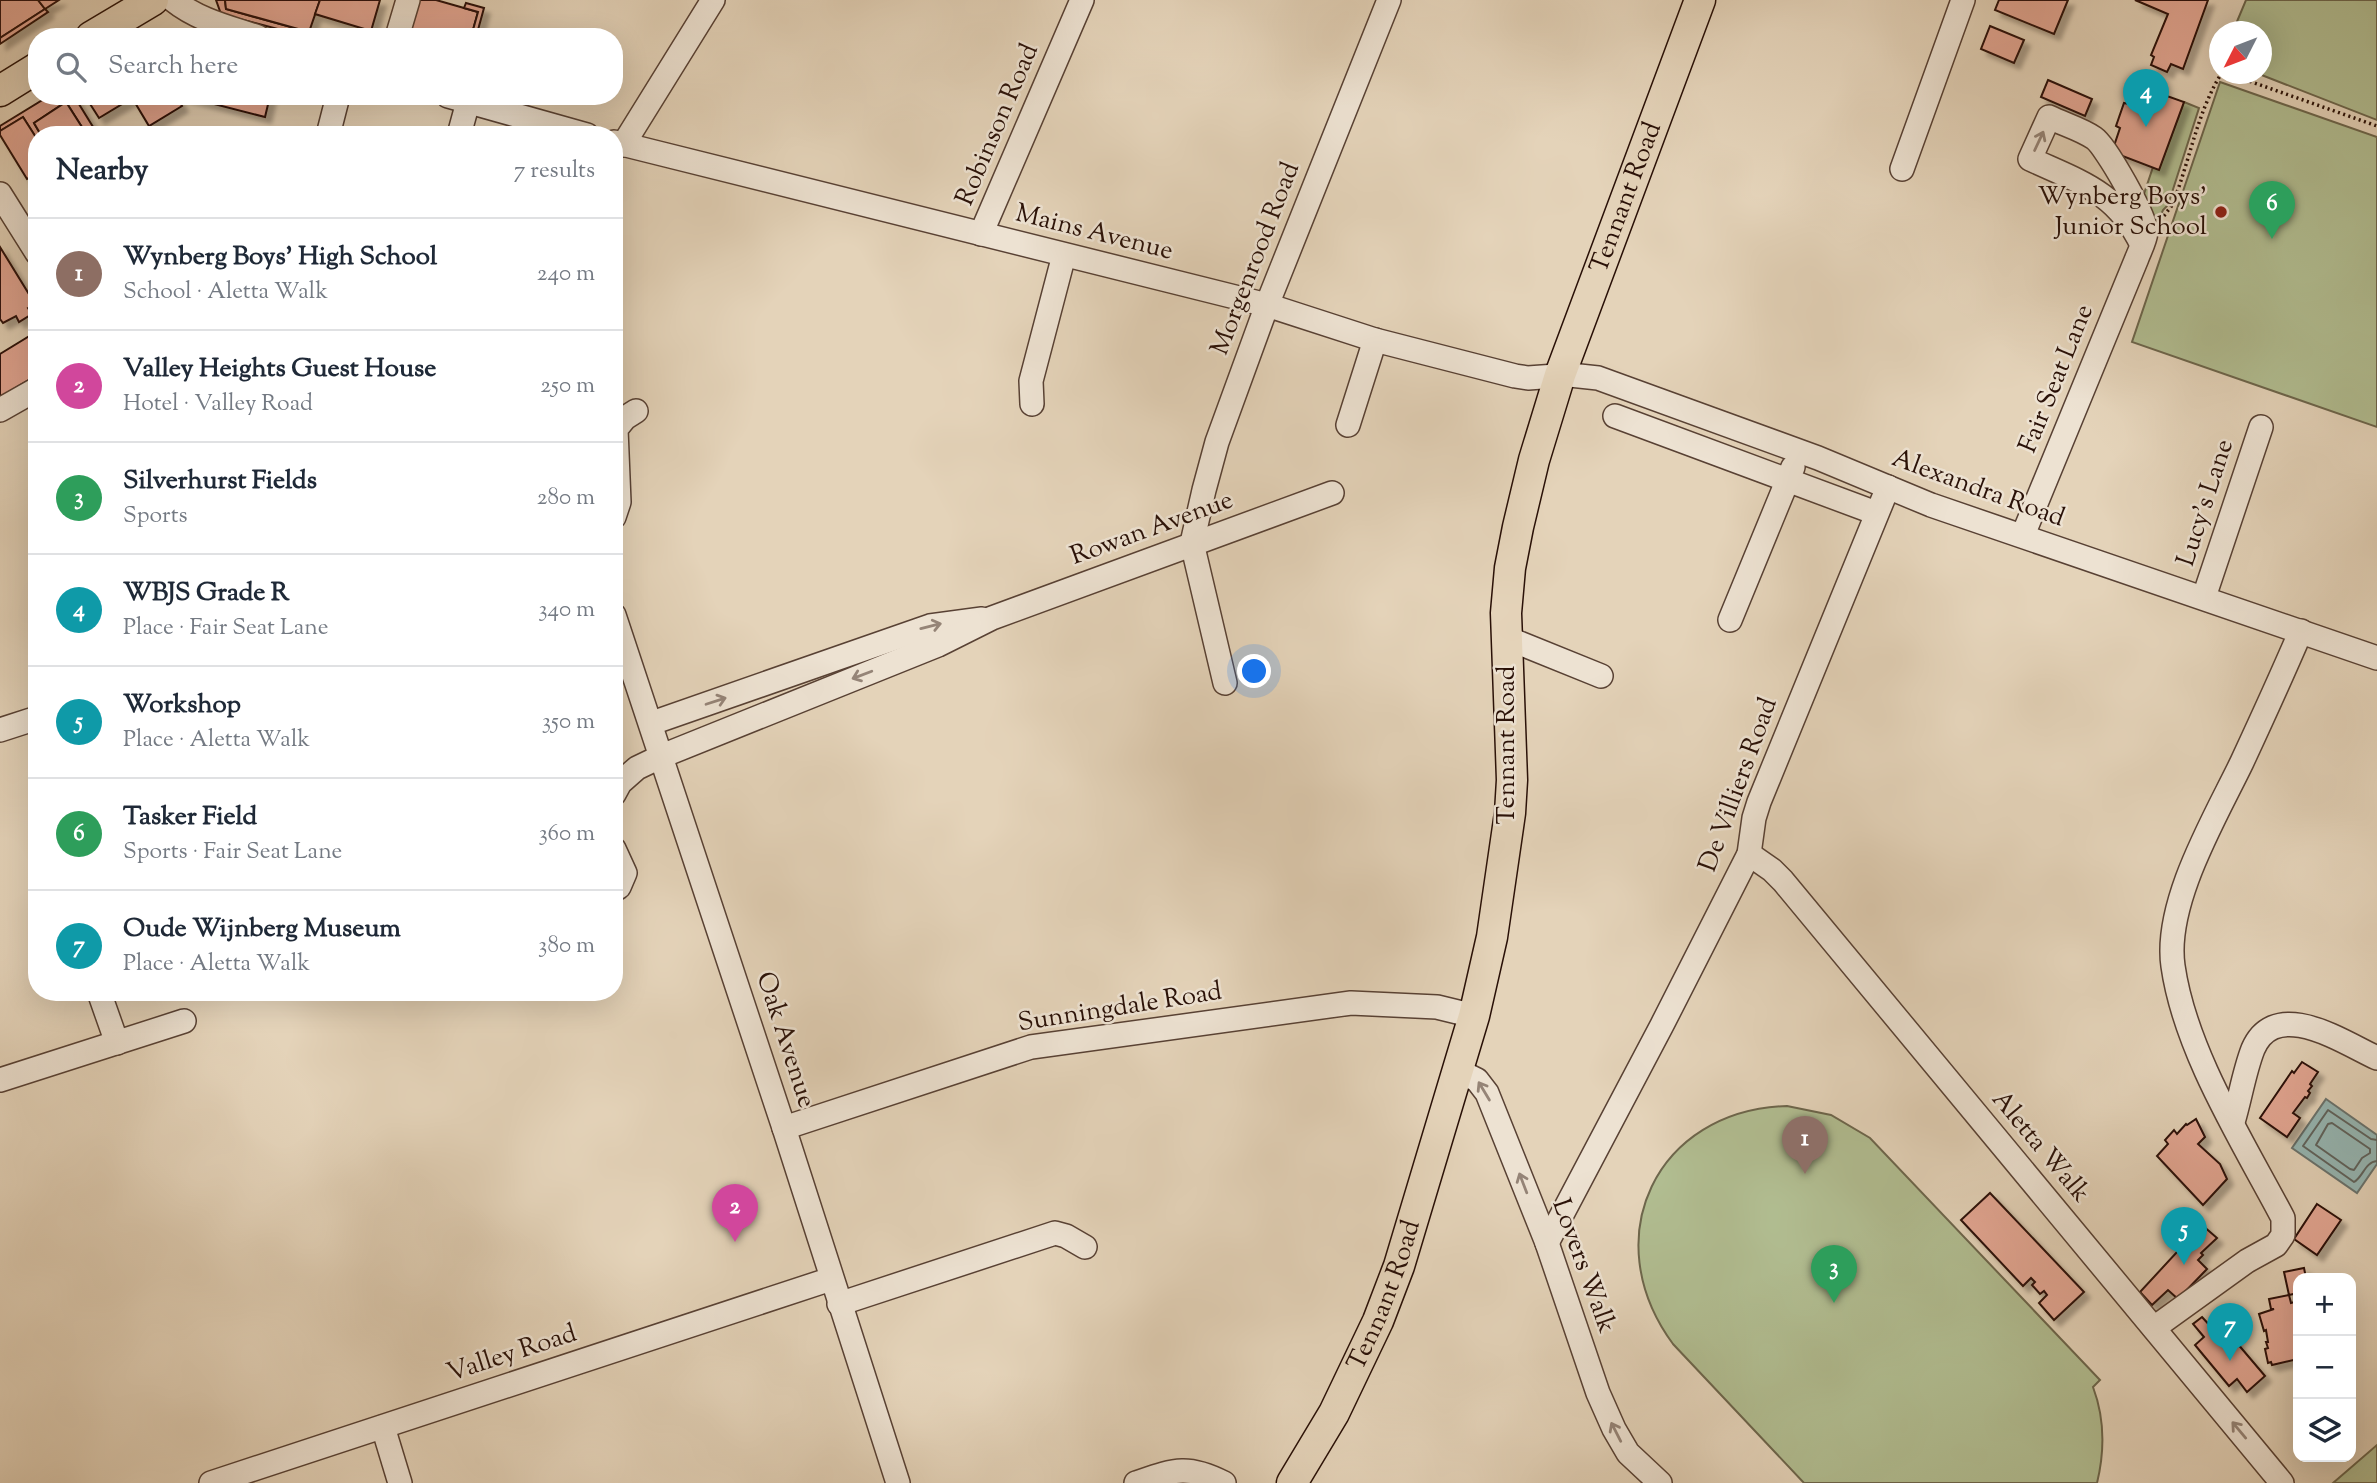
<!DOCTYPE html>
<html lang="en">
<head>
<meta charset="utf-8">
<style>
	:root { --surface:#fff; --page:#f2f2f3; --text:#1f2937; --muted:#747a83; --line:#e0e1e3; --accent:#7c3aed }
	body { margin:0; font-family:"Sorts Mill Goudy",serif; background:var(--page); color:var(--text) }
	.controls { position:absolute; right:21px; bottom:21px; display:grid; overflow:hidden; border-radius:14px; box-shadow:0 7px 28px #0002 }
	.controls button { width:63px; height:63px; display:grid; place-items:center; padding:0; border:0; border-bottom:2px solid var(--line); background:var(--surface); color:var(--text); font:35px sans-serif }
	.compass { position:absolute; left:2209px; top:21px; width:63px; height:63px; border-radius:50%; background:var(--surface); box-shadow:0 7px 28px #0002; rotate:228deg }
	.you { position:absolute; left:1255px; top:672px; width:24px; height:24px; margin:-18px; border:5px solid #fff; border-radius:50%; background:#1a73e8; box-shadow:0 0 0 10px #1a73e833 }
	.badge { display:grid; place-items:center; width:46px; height:46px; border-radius:50%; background:var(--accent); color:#fff; font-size:23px; font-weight:700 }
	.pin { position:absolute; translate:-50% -58px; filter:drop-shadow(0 2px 4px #0008) }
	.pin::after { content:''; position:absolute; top:37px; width:24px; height:21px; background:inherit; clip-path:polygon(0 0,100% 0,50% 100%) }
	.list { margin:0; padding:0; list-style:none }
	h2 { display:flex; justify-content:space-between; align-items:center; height:91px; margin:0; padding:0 28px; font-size:30px }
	h2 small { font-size:23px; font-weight:400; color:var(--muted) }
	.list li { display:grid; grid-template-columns:46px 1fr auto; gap:21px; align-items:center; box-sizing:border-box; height:112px; padding:0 28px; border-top:2px solid var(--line) }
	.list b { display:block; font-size:26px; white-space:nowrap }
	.list p { margin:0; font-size:23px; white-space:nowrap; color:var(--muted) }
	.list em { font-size:23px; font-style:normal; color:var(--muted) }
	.icon { flex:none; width:38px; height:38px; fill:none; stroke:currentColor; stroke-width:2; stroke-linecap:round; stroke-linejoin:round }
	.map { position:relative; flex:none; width:2377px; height:1483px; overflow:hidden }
	.search { position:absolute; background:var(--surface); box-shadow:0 7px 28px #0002; left:28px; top:28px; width:595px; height:77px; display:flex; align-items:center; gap:18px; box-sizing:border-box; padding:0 24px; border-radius:28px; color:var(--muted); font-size:26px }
	.panel { position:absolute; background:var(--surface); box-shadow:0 7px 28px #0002; left:28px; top:126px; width:595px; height:875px; border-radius:28px }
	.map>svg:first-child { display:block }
</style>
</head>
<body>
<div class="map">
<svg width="2377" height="1483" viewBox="0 0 2377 1483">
	<defs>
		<filter id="shadow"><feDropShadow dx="6" dy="6" stdDeviation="2" flood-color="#0004"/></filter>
	</defs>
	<rect width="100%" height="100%" fill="#e4d3b9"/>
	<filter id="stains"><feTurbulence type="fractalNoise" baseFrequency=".00286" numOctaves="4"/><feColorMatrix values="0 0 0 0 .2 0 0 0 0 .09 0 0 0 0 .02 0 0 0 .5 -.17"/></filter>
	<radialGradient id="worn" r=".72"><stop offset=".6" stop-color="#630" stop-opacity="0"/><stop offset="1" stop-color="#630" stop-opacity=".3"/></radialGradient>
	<g fill="#b1bd91" stroke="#6d664c" stroke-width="2">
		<path d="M2246,0H2377V120L2259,74H2262V32L2233,31Z"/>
		<path d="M2220,82L2377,137V427L2132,342Z"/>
		<path d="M2184,102L2199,108L2168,205L2163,210L2156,226L2143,197L2153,167L2159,169Z"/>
		<path d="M1787,1106L1831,1115L1870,1138L2100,1380L2093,1387C2105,1419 2105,1450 2097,1483H1804L1673,1344C1595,1238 1656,1110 1787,1106Z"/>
		<path d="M2377,1445V1483H2333Z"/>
	</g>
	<path fill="#96b7b4" stroke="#6a746f" stroke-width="2" d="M2326,1099L2377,1135V1164L2357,1193L2292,1148Z"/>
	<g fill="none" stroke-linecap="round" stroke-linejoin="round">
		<g stroke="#60645e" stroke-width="2">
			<path d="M2332,1123L2370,1149V1153L2362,1158L2354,1170L2350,1169L2316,1145L2328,1124Z"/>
			<path d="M2377,1140L2371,1139L2328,1110L2303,1146L2354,1182C2363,1177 2365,1162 2377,1161"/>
		</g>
	</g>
	<g fill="#e4a794" stroke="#291007" stroke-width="2" filter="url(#shadow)">
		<path d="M0,0H38L45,9L0,38Z"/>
		<path d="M38,0H59L45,9Z"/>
		<path d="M216,0H225L226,9L309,32L308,37L221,14Z"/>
		<path d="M225,0H320L309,32L226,9Z"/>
		<path d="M320,0H380L371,31L315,14Z"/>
		<path d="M416,0H436L478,12L471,37H405Z"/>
		<path d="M1999,0H2068L2054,34L1995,10Z"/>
		<path d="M2135,0H2208L2183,69L2171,64L2167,72L2151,65L2154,57L2151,55L2168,14Z"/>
		<path d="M466,3L484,8L476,37H471L478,12L464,8Z"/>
		<path d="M45,9L48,12L0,44V38Z"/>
		<path d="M1990,26L2024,40L2014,63L1981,49Z"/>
		<path d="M2048,80L2092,99L2085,116L2041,97Z"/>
		<path d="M2136,85L2184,102L2159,170L2112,152L2120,128L2116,126L2124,103L2129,104Z"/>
		<path d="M49,96H74L98,135H87L66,102L34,123L41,135H37V139L23,117L0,131V126Z"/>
		<path d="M85,96H131L132,98L99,118Z"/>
		<path d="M131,96H176L182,106L149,126Z"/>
		<path d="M183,96H270L265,117Z"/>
		<path d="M66,102L87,135H41L34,123Z"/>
		<path d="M23,117L37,139V174L27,179L0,135V131Z"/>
		<path d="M0,247L35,304L28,308L32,314L19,322L16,316L3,323L0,319Z"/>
		<path d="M36,332L37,375L0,397V354Z"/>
		<path d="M2302,1062L2318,1072L2310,1084L2312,1086L2308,1091L2310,1093L2307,1098L2305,1097L2293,1113L2300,1118L2287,1137L2260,1118L2292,1071L2294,1073Z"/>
		<path d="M2196,1119L2205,1137L2198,1144L2220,1164L2227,1179L2203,1205L2157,1156L2168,1144L2165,1140L2174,1130L2177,1134L2186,1124L2187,1125Z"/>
		<path d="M1990,1193L2084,1292L2054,1320L2039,1303L2047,1295L2044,1291L2040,1294L2032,1285L2035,1282L2031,1278L2023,1286L1961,1220Z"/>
		<path d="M2317,1204L2341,1220L2317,1255L2294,1239Z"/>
		<path d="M2202,1225L2217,1238L2201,1253L2203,1255L2198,1260L2207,1269L2178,1299L2168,1290L2152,1305L2140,1292Z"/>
		<path d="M2304,1268L2306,1278H2298V1293L2289,1295L2284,1272Z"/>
		<path d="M2289,1295L2291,1303L2298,1301V1359L2272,1365L2271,1362L2268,1363L2265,1349L2268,1348L2266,1342H2268L2266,1330L2264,1331L2259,1314L2274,1309H2271L2269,1299Z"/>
		<path d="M2202,1317L2213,1329L2220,1323L2265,1376L2247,1392L2237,1379L2229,1386L2195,1345L2204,1337L2193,1324Z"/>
	</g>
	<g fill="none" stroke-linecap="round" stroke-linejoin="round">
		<g stroke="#584134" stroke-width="26">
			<g id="minor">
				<path d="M173,0C198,20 228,27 258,37"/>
				<path d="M397,37L408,0"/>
				<path d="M448,96L587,135"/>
				<path d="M328,135L338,96"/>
				<path d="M459,135L468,102"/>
				<path d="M614,142L1267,305L1375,340L1515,376L1528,378L1570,375L1598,378L1818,458L1931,505L2377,658"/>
				<path d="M623,145L713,0"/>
				<path d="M1902,169L1963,0"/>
				<path d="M0,194L37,253"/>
				<path d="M981,234L1082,0"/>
				<path d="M1032,404L1031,381L1064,255"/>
				<path d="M0,410L37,389"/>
				<path d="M1615,416L1876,513"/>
				<path d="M1348,425L1375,340"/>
				<path d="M614,517L619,502L616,429L625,418L636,411"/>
				<path d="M2023,535L2137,258C2140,250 2145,241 2146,232C2147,219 2106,146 2094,138C2081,129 2063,124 2049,117L2030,159C2080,182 2117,192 2142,245"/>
				<path d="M2204,597L2261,427"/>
				<path d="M614,615L784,1128L898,1483"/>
				<path d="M1730,620L1793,467"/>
				<path d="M1507,638L1601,676"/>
				<path d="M1225,683L1192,543L1204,490L1217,442L1267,305L1389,0"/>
				<path d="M652,723L930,626L982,619"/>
				<path d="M0,730L37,718"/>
				<path d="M614,794L620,783L637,768L662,756L938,645L992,618L1332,493"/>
				<path d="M614,849L625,873L619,887L614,890"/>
				<path d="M1749,854L1772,870L1783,881L2282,1483"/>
				<path d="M99,992L117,1043"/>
				<path d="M1457,1070L1477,1080L1487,1093L1547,1243L1598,1393L1614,1429L1628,1453L1660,1483"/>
				<path d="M0,1080L184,1021"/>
				<path d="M2233,1122C2240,1099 2244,1072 2253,1049C2276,996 2344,1043 2377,1058"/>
				<path d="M784,1128L1031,1047L1351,1003L1437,1007L1474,1016"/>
				<path d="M1547,1243L1662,1025L1749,854L1754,818L1759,802L1888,487"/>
				<path d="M839,1304L1055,1233L1066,1236L1085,1247"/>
				<path d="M2154,1328L2247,1261L2276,1245L2283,1235V1218C2243,1142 2185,1051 2173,966C2164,903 2215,818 2242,762C2262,719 2282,675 2301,631"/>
				<path d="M383,1427L400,1483"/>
				<path d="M211,1483L831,1279"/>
				<path d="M1136,1483C1174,1470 1187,1464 1224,1483"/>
			</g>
		</g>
		<g stroke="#291007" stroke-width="33">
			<g id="major">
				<path d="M91,37L153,0"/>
				<path d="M0,91L37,68"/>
				<path id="s1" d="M1292,1483L1334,1413L1378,1321L1399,1266L1474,1016L1492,937L1510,813L1512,780L1506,613L1510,568L1518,527L1534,460L1560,375L1700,0"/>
			</g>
		</g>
		<g stroke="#291007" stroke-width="3.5" stroke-dasharray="2 3.5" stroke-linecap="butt">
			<path d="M156,36L157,37"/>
			<path d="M2229,74L2377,126"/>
			<path d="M2164,216C2167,211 2171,208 2173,203C2190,160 2197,113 2221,74"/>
		</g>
		<use href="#minor" stroke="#ede2d2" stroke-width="23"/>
		<use href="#major" stroke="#e4d3b9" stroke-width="30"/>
	</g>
	<defs><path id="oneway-shaft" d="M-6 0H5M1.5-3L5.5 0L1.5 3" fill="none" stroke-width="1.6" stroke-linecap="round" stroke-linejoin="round" transform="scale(1.75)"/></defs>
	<g stroke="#958477">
		<use href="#oneway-shaft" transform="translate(2039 141) rotate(-65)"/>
		<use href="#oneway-shaft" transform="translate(931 626) rotate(-14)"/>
		<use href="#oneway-shaft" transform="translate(862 675) rotate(159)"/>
		<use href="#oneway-shaft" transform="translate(716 701) rotate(-18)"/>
		<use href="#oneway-shaft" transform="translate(1484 1091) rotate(-121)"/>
		<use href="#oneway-shaft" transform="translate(1523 1183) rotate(-111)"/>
		<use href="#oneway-shaft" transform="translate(2239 1430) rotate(-130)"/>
		<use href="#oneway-shaft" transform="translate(1616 1432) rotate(-117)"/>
	</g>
	<circle fill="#8f2418" stroke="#ede2d2" stroke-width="2.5" cx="2221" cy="212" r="7"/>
	<g text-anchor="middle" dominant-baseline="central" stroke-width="5" stroke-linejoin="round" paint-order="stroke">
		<g font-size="26" fill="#291007" stroke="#ede2d2">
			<text transform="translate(998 125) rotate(-67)">Robinson Road</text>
			<text stroke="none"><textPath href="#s1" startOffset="1344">Tennant Road</textPath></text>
			<text transform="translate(1094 233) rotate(14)">Mains Avenue</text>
			<text transform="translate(1256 259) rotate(-69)">Morgenrood Road</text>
			<text transform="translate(2057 379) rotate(-68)">Fair Seat Lane</text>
			<text transform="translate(1978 489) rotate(20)">Alexandra Road</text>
			<text transform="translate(2206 503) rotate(-72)">Lucy's Lane</text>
			<text transform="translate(1152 529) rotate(-20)">Rowan Avenue</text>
			<text transform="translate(1507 745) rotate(-90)">Tennant Road</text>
			<text transform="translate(1739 785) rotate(-70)">De Villiers Road</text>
			<text transform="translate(1120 1008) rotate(-9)">Sunningdale Road</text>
			<text transform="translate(785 1040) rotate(72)">Oak Avenue</text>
			<text transform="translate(2040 1147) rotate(50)">Aletta Walk</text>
			<text transform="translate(1583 1266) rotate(70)">Lovers Walk</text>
			<text stroke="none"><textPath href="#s1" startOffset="210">Tennant Road</textPath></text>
			<text transform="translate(512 1354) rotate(-18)">Valley Road</text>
		</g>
		<g font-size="26" fill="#291007" stroke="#ede2d2" text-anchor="end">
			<text x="2207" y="197">Wynberg Boys'<tspan x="2207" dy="30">Junior School</tspan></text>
		</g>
	</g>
	<rect width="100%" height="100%" filter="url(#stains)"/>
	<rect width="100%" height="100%" fill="url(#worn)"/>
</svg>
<div class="controls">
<button>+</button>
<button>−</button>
<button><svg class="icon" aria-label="layers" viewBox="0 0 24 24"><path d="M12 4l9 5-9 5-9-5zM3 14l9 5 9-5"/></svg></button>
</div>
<svg class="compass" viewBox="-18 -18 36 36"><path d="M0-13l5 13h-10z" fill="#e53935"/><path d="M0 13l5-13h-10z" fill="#747a83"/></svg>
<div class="you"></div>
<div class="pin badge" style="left:1805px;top:1174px;background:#8d6e63">1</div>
<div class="pin badge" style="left:735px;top:1242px;background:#d1479c">2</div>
<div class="pin badge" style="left:1834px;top:1303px;background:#2e9e5b">3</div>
<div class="pin badge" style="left:2146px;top:127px;background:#0f9aa8">4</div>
<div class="pin badge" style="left:2184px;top:1265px;background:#0f9aa8">5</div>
<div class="pin badge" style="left:2272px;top:239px;background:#2e9e5b">6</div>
<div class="pin badge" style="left:2230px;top:1361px;background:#0f9aa8">7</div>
<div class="search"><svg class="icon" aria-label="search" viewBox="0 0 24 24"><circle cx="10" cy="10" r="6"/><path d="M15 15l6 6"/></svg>Search here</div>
<section class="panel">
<h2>Nearby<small>7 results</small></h2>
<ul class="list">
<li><span class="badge" style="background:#8d6e63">1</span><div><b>Wynberg Boys' High School</b><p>School · Aletta Walk</p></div><em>240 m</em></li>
<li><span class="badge" style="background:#d1479c">2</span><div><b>Valley Heights Guest House</b><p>Hotel · Valley Road</p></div><em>250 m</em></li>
<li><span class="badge" style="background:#2e9e5b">3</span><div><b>Silverhurst Fields</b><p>Sports</p></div><em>280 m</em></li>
<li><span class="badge" style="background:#0f9aa8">4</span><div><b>WBJS Grade R</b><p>Place · Fair Seat Lane</p></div><em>340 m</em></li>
<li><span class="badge" style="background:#0f9aa8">5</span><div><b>Workshop</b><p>Place · Aletta Walk</p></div><em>350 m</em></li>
<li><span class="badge" style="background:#2e9e5b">6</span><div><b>Tasker Field</b><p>Sports · Fair Seat Lane</p></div><em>360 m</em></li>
<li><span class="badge" style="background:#0f9aa8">7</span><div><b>Oude Wijnberg Museum</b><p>Place · Aletta Walk</p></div><em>380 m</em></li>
</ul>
</section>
</div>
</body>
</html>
